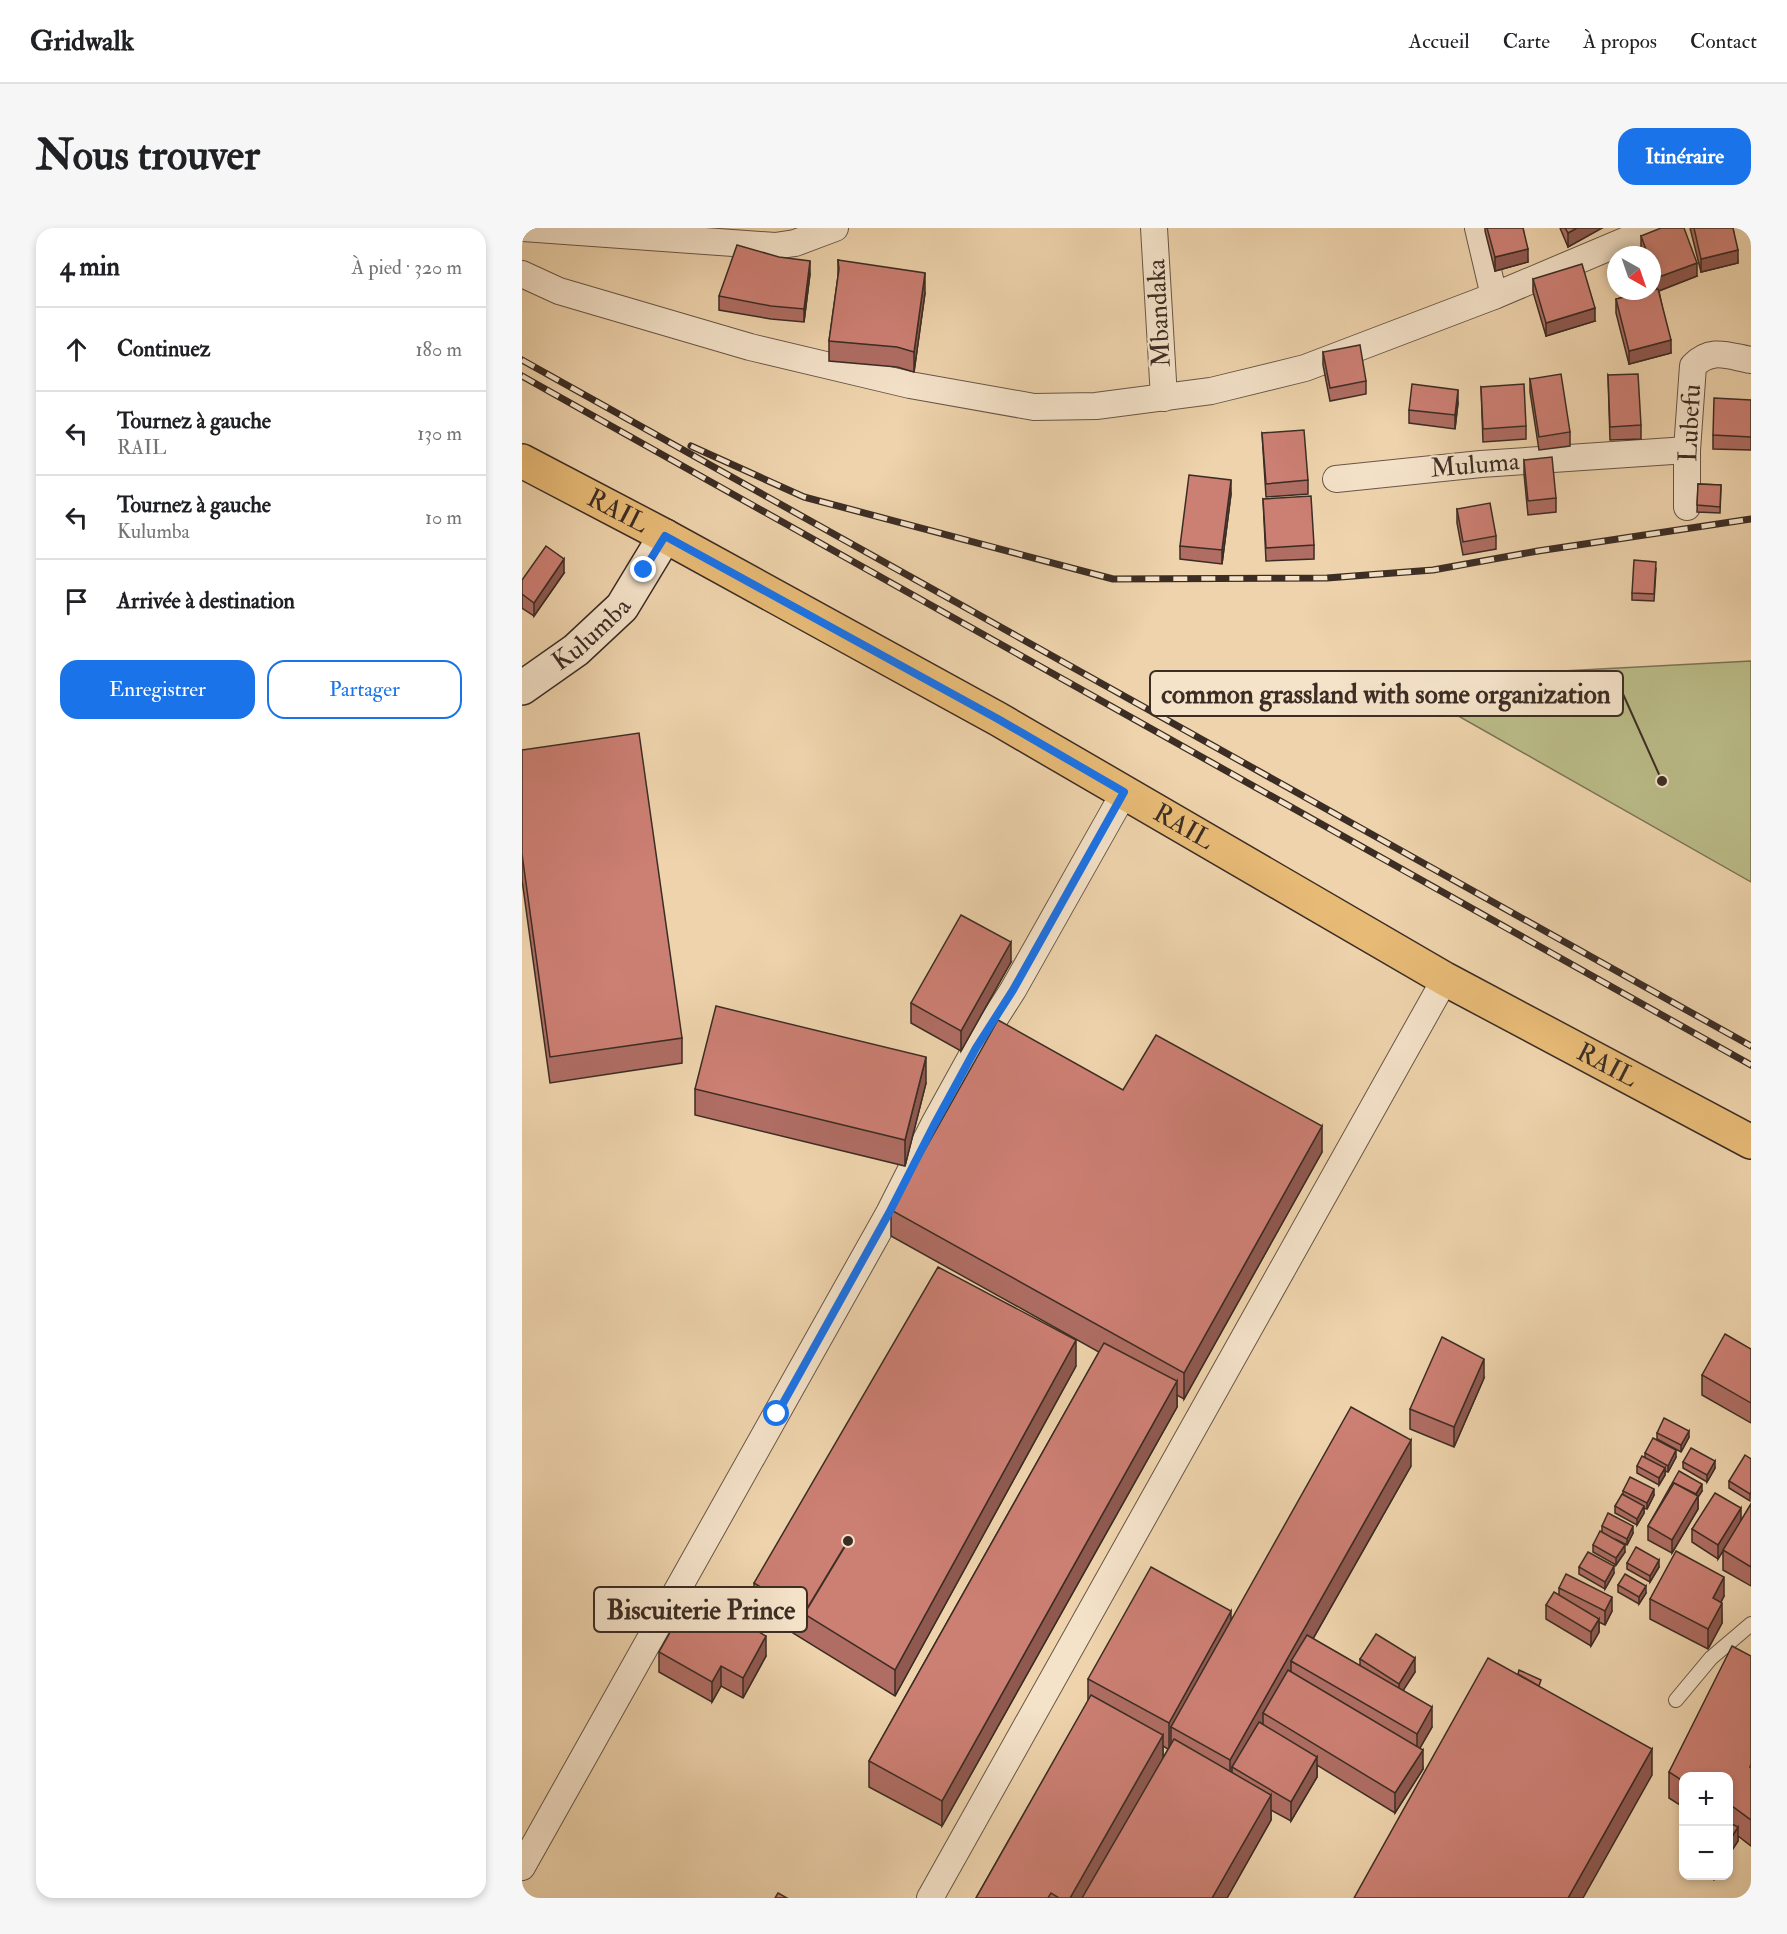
<!DOCTYPE html>
<html lang="fr">
<head>
<meta charset="utf-8">
<style>
	:root { --surface:#fff; --page:#f6f6f6; --text:#202124; --muted:#757577; --line:#e0e0e0; --accent:#1a73e8 }
	body { margin:0; font-family:"IM FELL Double Pica",serif; background:var(--page); color:var(--text) }
	.controls { position:absolute; right:18px; bottom:18px; display:grid; overflow:hidden; border-radius:12px; box-shadow:0 3px 9px #0003 }
	.controls button { width:54px; height:54px; display:grid; place-items:center; padding:0; border:0; border-bottom:2px solid var(--line); background:var(--surface); color:var(--text); font:30px sans-serif }
	.compass { position:absolute; left:1085px; top:18px; width:54px; height:54px; border-radius:50%; background:var(--surface); box-shadow:0 3px 9px #0003; rotate:140deg }
	.stop { position:absolute; width:18px; height:18px; margin:-14px; border:4px solid #1a73e8; border-radius:50%; background:#fff }
	.stop.end { background:#1a73e8; border-color:#fff; box-shadow:0 2px 6px #0008 }
	.list { margin:0; padding:0; list-style:none }
	h2 { display:flex; justify-content:space-between; align-items:center; height:78px; margin:0; padding:0 24px; font-size:26px }
	h2 small { font-size:20px; font-weight:400; color:var(--muted) }
	.list li { display:grid; grid-template-columns:39px 1fr auto; gap:18px; align-items:center; box-sizing:border-box; height:84px; padding:0 24px; border-top:2px solid var(--line) }
	.list b { display:block; font-size:22px; white-space:nowrap }
	.list p { margin:0; font-size:20px; white-space:nowrap; color:var(--muted) }
	.list em { font-size:20px; font-style:normal; color:var(--muted) }
	.actions { display:flex; gap:12px; padding:18px 24px }
	.actions a { flex:1; padding:14px 0; border:2px solid var(--accent); border-radius:18px; text-align:center; font-size:21px; color:var(--accent) }
	.actions .main { background:var(--accent); color:#fff }
	.icon { flex:none; width:33px; height:33px; fill:none; stroke:currentColor; stroke-width:2; stroke-linecap:round; stroke-linejoin:round }
	.map { position:relative; flex:none; width:1229px; height:1670px; overflow:hidden; border-radius:18px }
	header { display:flex; align-items:center; gap:36px; box-sizing:border-box; height:84px; padding:0 30px; background:var(--surface); border-bottom:2px solid var(--line) }
	header strong { font-size:28px }
	nav { display:flex; gap:33px; margin-inline-start:auto; font-size:21px }
	.intro { display:flex; align-items:center; justify-content:space-between; box-sizing:border-box; height:144px; padding:0 36px }
	h1 { margin:0; font-size:42px }
	.button { padding:15px 27px; border-radius:18px; background:var(--accent); color:#fff; font-size:21px; font-weight:700 }
	main { display:flex; gap:36px; padding:0 36px }
	aside { flex:1; background:var(--surface); border-radius:18px; box-shadow:0 3px 9px #0003 }
	.map>svg:first-child { display:block }
</style>
</head>
<body>
<header>
<strong>Gridwalk</strong>
<nav><a>Accueil</a><a>Carte</a><a>À propos</a><a>Contact</a></nav>
</header>
<div class="intro"><h1>Nous trouver</h1><a class="button">Itinéraire</a></div>
<main>
<aside>
<h2>4 min<small>À pied · 320 m</small></h2>
<ul class="list">
<li><svg class="icon" aria-label="ahead" viewBox="0 0 24 24"><path d="M12 20V5M6 11l6-6 6 6"/></svg><div><b>Continuez</b></div><em>180 m</em></li>
<li><svg class="icon" aria-label="left" viewBox="0 0 24 24"><path d="M17 20v-9H6M10 6l-5 5 5 5"/></svg><div><b>Tournez à gauche</b><p>RAIL</p></div><em>130 m</em></li>
<li><svg class="icon" aria-label="left" viewBox="0 0 24 24"><path d="M17 20v-9H6M10 6l-5 5 5 5"/></svg><div><b>Tournez à gauche</b><p>Kulumba</p></div><em>10 m</em></li>
<li><svg class="icon" aria-label="arrive" viewBox="0 0 24 24"><path d="M6 21V4h12l-3 4 3 4H6"/></svg><div><b>Arrivée à destination</b></div></li>
</ul>
<div class="actions"><a class="main">Enregistrer</a><a>Partager</a></div>
</aside>
<div class="map">
<svg width="1229" height="1670" viewBox="0 0 1229 1670">
	<rect width="100%" height="100%" fill="#eed3ac"/>
	<filter id="stains"><feTurbulence type="fractalNoise" baseFrequency=".00333" numOctaves="4"/><feColorMatrix values="0 0 0 0 .2 0 0 0 0 .09 0 0 0 0 .02 0 0 0 .5 -.17"/></filter>
	<radialGradient id="worn" r=".72"><stop offset=".6" stop-color="#630" stop-opacity="0"/><stop offset="1" stop-color="#630" stop-opacity=".3"/></radialGradient>
	<path fill="#babc88" stroke="#7b7456" stroke-width="1.5" d="M1229,433V654L873,452Z"/>
	<g fill="none" stroke-linecap="round" stroke-linejoin="round">
		<g stroke="#685646" stroke-width="16">
			<path id="lane" d="M1154,1472L1189,1430L1229,1396"/>
		</g>
		<g stroke="#685646" stroke-width="28">
			<g id="street">
				<path d="M0,0L253,18L273,15L313,0"/>
				<path d="M632,0L642,170"/>
				<path d="M956,0L972,68"/>
				<path d="M0,46L37,63L228,119L388,157L512,179L574,178L689,163L783,140L972,68L1133,0"/>
				<path d="M814,251L959,236L1165,222"/>
				<path d="M1165,279V222L1171,138C1189,119 1206,128 1229,132"/>
				<path d="M0,1639L367,985L412,896L454,820L491,762L602,565"/>
				<path d="M408,1670L923,751"/>
			</g>
		</g>
		<g stroke="#3c2d24" stroke-width="36">
			<g id="secondary">
				<path id="s1" d="M0,460L54,422L100,379L143,308"/>
			</g>
		</g>
		<g stroke="#3c2d24" stroke-width="36">
			<g id="primary">
				<path id="s2" d="M0,233L143,308L476,491L923,751L1229,914"/>
			</g>
		</g>
		<use href="#lane" stroke="#f4e2c9" stroke-width="14"/>
		<use href="#street" stroke="#f4e2c9" stroke-width="26"/>
		<use href="#secondary" stroke="#f4e2c9" stroke-width="33"/>
		<use href="#primary" stroke="#e7ba76" stroke-width="33"/>
		<g stroke="#3c2d24" stroke-width="7">
			<g id="rail">
				<path d="M0,132L1229,818"/>
				<path d="M0,148L1229,837"/>
				<path d="M169,218L282,269L591,351L805,350L911,342L1016,323L1229,291"/>
			</g>
		</g>
		<use href="#rail" stroke="#f4e2c9" stroke-width="4.5" stroke-dasharray="14" stroke-linecap="butt"/>
	</g>
	<g fill="#af6d63" stroke="#3c2d24" stroke-width="1.5" fill-rule="evenodd">
		<path d="M963,0H1001L1006,34L973,43L963,3Z"/>
		<path d="M1038,0H1080L1046,19Z"/>
		<path d="M1168,0H1211L1216,35L1179,44Z"/>
		<path d="M1119,8L1175,48L1137,63L1149,125L1107,136L1094,85V71L1134,61L1130,52V27H1121L1119,21Z"/>
		<path d="M316,32L403,65L392,144L375,139L307,133V113L316,48Z"/>
		<path d="M288,46L282,94L249,91L197,82V68Z"/>
		<path d="M1011,51L1073,93L1024,108L1011,64Z"/>
		<path d="M801,124L844,153V166L808,173L801,137Z"/>
		<path d="M1086,147L1119,197V211L1088,212Z"/>
		<path d="M1008,151L1048,204V218L1017,222L1008,164Z"/>
		<path d="M959,159L1004,198V211L961,214Z"/>
		<path d="M1229,172V222L1191,221V207Z"/>
		<path d="M936,175L933,201L887,195V182Z"/>
		<path d="M740,205L786,252V266L744,269Z"/>
		<path d="M1002,232L1034,270V284L1006,287L1002,246Z"/>
		<path d="M1176,256L1199,257L1198,285L1175,284Z"/>
		<path d="M709,266L700,336L658,331V318Z"/>
		<path d="M741,271L792,317V331L744,333Z"/>
		<path d="M935,281L974,308V321L941,327L935,295Z"/>
		<path d="M1134,341L1132,373L1110,372V365Z"/>
		<path d="M42,345L12,388L0,380V352Z"/>
		<path d="M0,522L160,810V835L28,855L0,652Z"/>
		<path d="M489,734L439,823L389,795V775Z"/>
		<path d="M404,855L383,938L173,887V861Z"/>
		<path d="M601,862L800,924L662,1171L655,1167V1179L420,1598L347,1559V1533L577,1124L369,1008V982Z"/>
		<path d="M1229,1121V1195L1180,1167V1147Z"/>
		<path d="M554,1138L373,1468L232,1381V1355Z"/>
		<path d="M962,1150L932,1219L888,1201V1181Z"/>
		<path d="M1135,1205L1167,1209L1159,1224L1135,1211Z"/>
		<path d="M1123,1225L1154,1229L1146,1244L1143,1243V1247L1137,1257L1115,1245V1238L1123,1229Z"/>
		<path d="M1229,1231L1228,1273L1207,1260V1253Z"/>
		<path d="M1161,1234L1193,1240L1185,1254L1161,1240Z"/>
		<path d="M889,1238L791,1411L838,1438V1431L893,1444L881,1462L910,1499L898,1520L901,1541L873,1585L795,1537V1549L769,1593L749,1582V1592L705,1670H454L566,1473V1451L709,1391ZM641,1518L646,1521L641,1530Z"/>
		<path d="M1148,1259L1180,1263L1176,1269V1281L1150,1325L1126,1312V1298Z"/>
		<path d="M1101,1263L1132,1267L1125,1281L1122,1280V1285L1115,1297L1093,1285V1278L1101,1267Z"/>
		<path d="M1229,1276V1358L1201,1342V1322L1204,1317L1196,1331L1170,1314V1301L1219,1293Z"/>
		<path d="M1080,1298L1111,1305L1105,1317L1095,1312L1103,1324L1094,1337L1071,1324V1317L1080,1304Z"/>
		<path d="M1105,1335L1137,1339L1128,1354L1105,1341Z"/>
		<path d="M1057,1339L1092,1345L1083,1361L1057,1346Z"/>
		<path d="M1096,1357L1124,1365L1117,1376L1096,1364Z"/>
		<path d="M1037,1360L1090,1383L1083,1397L1077,1394V1404L1069,1418L1024,1391V1377L1037,1368Z"/>
		<path d="M1202,1368L1199,1374L1200,1395L1186,1421L1128,1391V1371Z"/>
		<path d="M228,1399L244,1428L221,1470L199,1458L190,1474L137,1444V1424Z"/>
		<path d="M1229,1428V1618L1216,1608V1613L1206,1628V1548H1161V1579L1147,1570V1544Z"/>
		<path d="M1161,1613V1634L1158,1632V1619Z"/>
		<path d="M1184,1647H1195L1192,1652Z"/>
	</g>
	<g fill="#8f5950" stroke="#3c2d24" stroke-width="1.5">
		<path d="M1055,0H1080L1046,19V5Z"/>
		<path d="M1006,21V34L973,43V29Z"/>
		<path d="M1216,22V35L1179,44V31Z"/>
		<path d="M288,33V46L282,94V81Z"/>
		<path d="M1175,35V48L1134,64V50Z"/>
		<path d="M403,45V65L392,144V124Z"/>
		<path d="M1073,80V93L1024,108V95Z"/>
		<path d="M1149,112V125L1107,136V123Z"/>
		<path d="M936,162V175L933,201V187Z"/>
		<path d="M709,252V266L700,336V322Z"/>
		<path d="M42,331V345L12,388V375Z"/>
		<path d="M489,714V734L439,823V803Z"/>
		<path d="M404,829V855L383,938V912Z"/>
		<path d="M800,898V924L662,1171V1145Z"/>
		<path d="M554,1112V1138L373,1468V1442Z"/>
		<path d="M962,1131V1150L932,1219V1199Z"/>
		<path d="M655,1153V1179L420,1598V1573Z"/>
		<path d="M1167,1203V1209L1159,1224V1217Z"/>
		<path d="M889,1212V1238L776,1437L769,1433V1450L741,1485V1500L710,1539V1556L708,1558V1532Z"/>
		<path d="M1154,1222V1229L1146,1244V1238Z"/>
		<path d="M1193,1233V1240L1185,1254V1247Z"/>
		<path d="M1143,1240V1247L1137,1257V1250Z"/>
		<path d="M1180,1256V1263L1176,1269V1281L1150,1325V1312Z"/>
		<path d="M1132,1261V1267L1125,1281V1275Z"/>
		<path d="M1122,1278V1285L1115,1297V1291Z"/>
		<path d="M1219,1280V1294L1196,1331V1317Z"/>
		<path d="M1111,1298V1305L1105,1317V1311Z"/>
		<path d="M1103,1317V1324L1094,1337V1330Z"/>
		<path d="M1137,1332V1339L1128,1354V1348Z"/>
		<path d="M1092,1338V1345L1083,1361V1354Z"/>
		<path d="M1202,1349V1368L1191,1390V1370Z"/>
		<path d="M1124,1358V1365L1117,1376V1369Z"/>
		<path d="M1090,1369V1383L1083,1397V1383Z"/>
		<path d="M1200,1375V1395L1186,1421V1401Z"/>
		<path d="M709,1383V1409L649,1499V1518L647,1521V1495Z"/>
		<path d="M1077,1391V1404L1069,1418V1404Z"/>
		<path d="M244,1408V1428L221,1470V1450Z"/>
		<path d="M893,1430V1444L877,1469V1456Z"/>
		<path d="M199,1438V1458L190,1474V1454Z"/>
		<path d="M910,1479V1499L895,1525V1506Z"/>
		<path d="M641,1507V1533L563,1670H548Z"/>
		<path d="M1130,1521V1547L1061,1670H1046Z"/>
		<path d="M901,1522V1541L873,1585V1565Z"/>
		<path d="M795,1529V1549L769,1593V1574Z"/>
		<path d="M749,1567V1592L705,1670H690Z"/>
		<path d="M1216,1599V1613L1206,1628V1615Z"/>
	</g>
	<g fill="#cc7f73" stroke="#3c2d24" stroke-width="1.5">
		<path d="M965,0H1001L1006,21L973,29Z"/>
		<path d="M1043,0H1055L1046,5Z"/>
		<path d="M1139,0H1162L1175,35L1134,50L1130,38V27H1126L1119,8Z"/>
		<path d="M1172,0H1211L1216,22L1179,31Z"/>
		<path d="M215,17L257,29L288,33L282,81L249,78L197,68Z"/>
		<path d="M316,32L403,45L392,124L375,119L307,113L317,41Z"/>
		<path d="M1060,36L1073,80L1024,95L1011,51Z"/>
		<path d="M1136,61L1149,112L1107,123L1094,71Z"/>
		<path d="M838,117L844,153L808,160L801,124Z"/>
		<path d="M1039,146L1048,204L1017,209L1008,151Z"/>
		<path d="M1116,146L1119,197L1088,199L1086,147Z"/>
		<path d="M890,156L936,162L933,187L887,182Z"/>
		<path d="M1002,156L1004,198L961,201L959,159Z"/>
		<path d="M1192,170L1229,172V209L1191,207Z"/>
		<path d="M782,202L786,252L744,256L740,205Z"/>
		<path d="M1030,229L1034,270L1006,273L1002,232Z"/>
		<path d="M667,247L709,252L700,322L658,318Z"/>
		<path d="M1176,256L1199,257L1198,279L1175,277Z"/>
		<path d="M789,268L792,317L744,320L741,271Z"/>
		<path d="M968,275L974,308L941,314L935,281Z"/>
		<path d="M24,318L42,331L12,375L0,366V352Z"/>
		<path d="M1112,332L1134,334L1132,366L1110,365Z"/>
		<path d="M117,505L160,810L28,829L0,626V522Z"/>
		<path d="M439,687L489,714L439,803L389,775Z"/>
		<path d="M194,778L404,829L383,912L173,861Z"/>
		<path d="M476,792L601,862L634,807L800,898L662,1145L369,982Z"/>
		<path d="M416,1039L554,1112L373,1442L232,1355Z"/>
		<path d="M1203,1106L1229,1121V1175L1180,1147Z"/>
		<path d="M920,1109L962,1131L932,1199L888,1181Z"/>
		<path d="M582,1115L655,1153L420,1573L347,1533Z"/>
		<path d="M829,1179L889,1212L708,1532L649,1499Z"/>
		<path d="M1142,1190L1167,1203L1159,1217L1135,1205Z"/>
		<path d="M1131,1210L1154,1222L1146,1238L1123,1225Z"/>
		<path d="M1169,1220L1193,1233L1185,1247L1161,1234Z"/>
		<path d="M1223,1227L1229,1231V1264L1228,1266L1207,1253Z"/>
		<path d="M1120,1228L1143,1240L1137,1250L1115,1238Z"/>
		<path d="M1157,1243L1180,1256L1174,1266L1152,1255L1148,1259Z"/>
		<path d="M1108,1249L1132,1261L1125,1275L1101,1263Z"/>
		<path d="M1152,1255L1176,1268L1150,1312L1126,1298Z"/>
		<path d="M1193,1265L1219,1280L1196,1317L1170,1301Z"/>
		<path d="M1100,1266L1122,1278L1115,1291L1093,1278Z"/>
		<path d="M1229,1276V1339L1201,1322Z"/>
		<path d="M1086,1285L1111,1298L1105,1311L1080,1298Z"/>
		<path d="M1078,1303L1103,1317L1094,1330L1071,1317Z"/>
		<path d="M1114,1319L1137,1332L1128,1348L1105,1335Z"/>
		<path d="M1154,1323L1202,1349L1191,1370L1200,1375L1186,1401L1128,1371Z"/>
		<path d="M1066,1324L1092,1338L1083,1354L1057,1339Z"/>
		<path d="M629,1339L709,1383L647,1495L566,1451Z"/>
		<path d="M1044,1346L1090,1369L1083,1383L1037,1360Z"/>
		<path d="M1103,1346L1124,1358L1117,1369L1096,1357Z"/>
		<path d="M172,1362L228,1394L226,1398L244,1408L221,1450L199,1438L190,1454L137,1424Z"/>
		<path d="M1032,1364L1077,1391L1069,1404L1024,1377Z"/>
		<path d="M854,1406L893,1430L877,1456L838,1431Z"/>
		<path d="M785,1407L910,1479L895,1506L769,1433Z"/>
		<path d="M1210,1418L1229,1428V1536L1228,1539H1229V1592L1206,1575V1548H1161V1553L1147,1544Z"/>
		<path d="M966,1430L1130,1521L1046,1670H832Z"/>
		<path d="M766,1442L901,1522L873,1565L741,1485Z"/>
		<path d="M997,1442L1019,1452L1017,1458L996,1446Z"/>
		<path d="M569,1467L641,1507L548,1670H537L529,1665L526,1670H454Z"/>
		<path d="M737,1494L795,1529L769,1574L710,1539Z"/>
		<path d="M652,1511L749,1567L690,1670H560Z"/>
		<path d="M1206,1594L1216,1599L1206,1615Z"/>
		<path d="M1161,1613V1621L1158,1619Z"/>
		<path d="M256,1665L265,1670H253Z"/>
	</g>
	<g fill="none" stroke-linecap="round" stroke-linejoin="round">
		<path stroke="#1a73e8" stroke-width="8" d="M122,342L143,308L476,491L602,564L491,762L454,820L412,897L367,985L255,1186"/>
	</g>
	<g text-anchor="middle" dominant-baseline="central" stroke-width="4.5" stroke-linejoin="round" paint-order="stroke">
		<g font-size="26" fill="#3c2d24" stroke="#f4e2c9">
			<text transform="translate(637 85) rotate(-93)">Mbandaka</text>
			<text transform="translate(1168 195) rotate(-87)">Lubefu</text>
			<text transform="translate(953 237) rotate(-5)">Muluma</text>
			<text stroke="none"><textPath href="#s2" startOffset="108">RAIL</textPath></text>
			<text stroke="none"><textPath href="#s1" startOffset="88">Kulumba</textPath></text>
			<text stroke="none"><textPath href="#s2" startOffset="756">RAIL</textPath></text>
			<text stroke="none"><textPath href="#s2" startOffset="1242">RAIL</textPath></text>
		</g>
	</g>
	<path fill="none" stroke="#3c2d24" stroke-width="2" d="M1140 553L1101 466M326 1313L285 1381"/>
	<g fill="#3c2d24" stroke="#f4e2c9" stroke-width="2">
		<circle cx="1140" cy="553" r="6"/>
		<circle cx="326" cy="1313" r="6"/>
	</g>
	<g fill="#f4e2c9" stroke="#3c2d24" stroke-width="2">
		<rect x="628" y="443" width="473" height="45" rx="6"/>
		<rect x="72" y="1359" width="213" height="45" rx="6"/>
	</g>
	<g font-size="27" text-anchor="middle" font-weight="bold" fill="#3c2d24">
		<text x="864" y="475">common grassland with some organization</text>
		<text x="179" y="1391">Biscuiterie Prince</text>
	</g>
	<rect width="100%" height="100%" filter="url(#stains)"/>
	<rect width="100%" height="100%" fill="url(#worn)"/>
</svg>
<div class="controls">
<button>+</button>
<button>−</button>
</div>
<svg class="compass" viewBox="-18 -18 36 36"><path d="M0-13l5 13h-10z" fill="#e53935"/><path d="M0 13l5-13h-10z" fill="#757577"/></svg>
<div class="stop" style="left:255px;top:1186px"></div>
<div class="stop end" style="left:122px;top:342px"></div>
</div>
</main>
</body>
</html>
